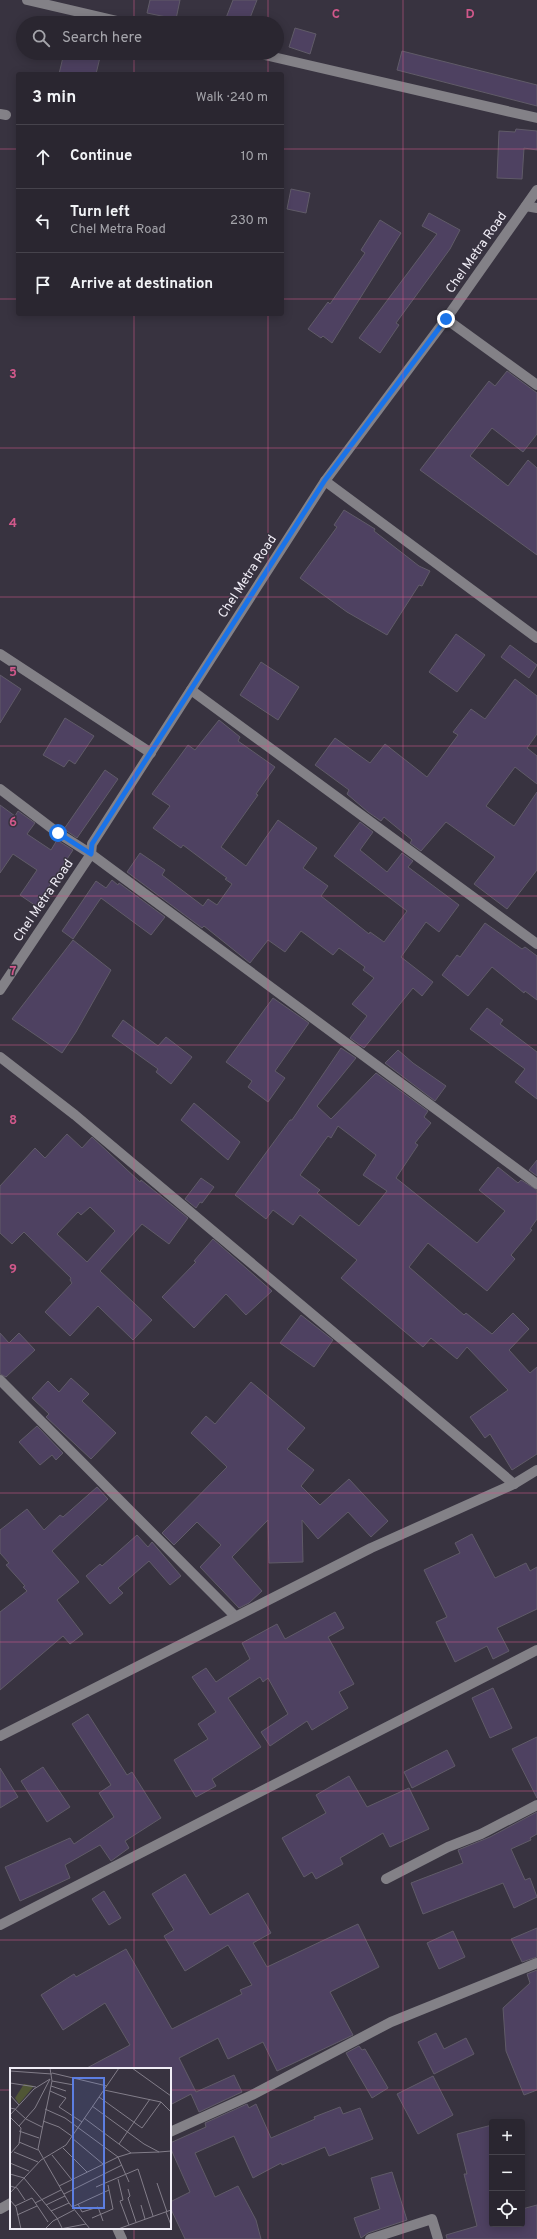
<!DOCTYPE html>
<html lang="en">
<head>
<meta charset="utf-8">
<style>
	:root { --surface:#2a2630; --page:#36323c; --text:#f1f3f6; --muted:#a5a5ab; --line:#46434c }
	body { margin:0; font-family:Overpass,sans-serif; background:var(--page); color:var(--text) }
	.controls { position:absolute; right:12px; bottom:12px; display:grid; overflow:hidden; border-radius:4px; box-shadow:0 2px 10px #0003 }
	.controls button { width:36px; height:36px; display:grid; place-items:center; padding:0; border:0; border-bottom:1px solid var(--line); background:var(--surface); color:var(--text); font:20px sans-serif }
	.stop { position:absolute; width:12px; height:12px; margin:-9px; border:3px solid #1a73e8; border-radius:50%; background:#fff }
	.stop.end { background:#1a73e8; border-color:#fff; box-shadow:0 1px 4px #0008 }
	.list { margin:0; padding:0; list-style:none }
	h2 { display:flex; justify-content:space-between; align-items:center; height:52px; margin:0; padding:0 16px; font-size:17px }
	h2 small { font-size:13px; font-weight:400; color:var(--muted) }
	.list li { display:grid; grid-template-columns:26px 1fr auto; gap:12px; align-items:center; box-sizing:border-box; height:64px; padding:0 16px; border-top:1px solid var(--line) }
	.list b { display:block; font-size:15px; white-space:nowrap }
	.list p { margin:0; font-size:13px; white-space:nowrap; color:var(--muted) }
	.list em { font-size:13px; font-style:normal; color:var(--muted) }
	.icon { flex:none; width:22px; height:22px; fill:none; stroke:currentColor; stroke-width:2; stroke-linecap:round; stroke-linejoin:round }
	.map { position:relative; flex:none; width:537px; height:2239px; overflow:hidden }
	.search { position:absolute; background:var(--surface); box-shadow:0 2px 10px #0003; left:16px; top:16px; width:268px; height:44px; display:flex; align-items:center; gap:10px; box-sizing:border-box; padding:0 14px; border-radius:22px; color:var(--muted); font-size:15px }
	.panel { position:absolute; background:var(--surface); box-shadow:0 2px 10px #0003; left:16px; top:72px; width:268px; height:244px; border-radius:4px }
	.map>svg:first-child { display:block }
</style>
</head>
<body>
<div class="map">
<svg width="537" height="2239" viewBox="0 0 537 2239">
	<rect width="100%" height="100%" fill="#383340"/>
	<g fill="#4e4161" stroke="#605b68" fill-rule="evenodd">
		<path d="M150,0H180L176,19L147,13Z"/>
		<path d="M233,0H257L248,23H224Z"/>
		<path d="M295,28L316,34L310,54L289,47Z"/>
		<path d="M402,51L537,85V106L397,70Z"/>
		<path d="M64,53H101L96,74H59Z"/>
		<path d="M516,129L537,131V150L524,148L522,179L497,178L499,131L515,132Z"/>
		<path d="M291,189L310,193L306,213L287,209Z"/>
		<path d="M429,213L460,230L450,249L396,323L399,325L380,353L359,338L437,234L422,226Z"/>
		<path d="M380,220L401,233L332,343L323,336L321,338L308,329L328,302L330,304L365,253L361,250Z"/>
		<path d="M507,371L537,393V434L523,452L492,428L470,456L508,486L528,460L537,468V555L420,470L489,381L495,386Z"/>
		<path d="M344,510L375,529L374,531L419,566L430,571L422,586L419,585L387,635L347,612L300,578L337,527L334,525Z"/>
		<path d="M456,634L485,655L457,692L429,672Z"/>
		<path d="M510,645L537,665L529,678L501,657Z"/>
		<path d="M261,662L299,687L278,720L240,695Z"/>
		<path d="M0,675L21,689L0,723Z"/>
		<path d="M515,679L537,696V734L527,748L537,756V784L515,767L486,806L514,826L537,792V870L507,909L474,884L495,857L446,822L421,851L410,843L412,840L384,817L381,821L368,812L347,794L349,790L315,765L335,738L370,763L385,744L427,777L458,735L453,732L471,709L485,719Z"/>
		<path d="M65,718L94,736L75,764L69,760L64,767L43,755Z"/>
		<path d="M219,720L240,737L238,741L275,767L256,794L258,795L221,847L246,866L278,820L317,848L303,868L328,886L321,896L369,934L370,932L384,942L407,911L334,856L360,822L373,832L360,850L387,872L402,853L413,861L408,867L459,905L439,932L426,922L401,957L433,982L422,996L413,988L364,1048L350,1038L367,1016L352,1004L374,978L363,970L365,967L339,948L333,955L301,931L285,952L268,940L250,963L204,926L202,928L127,872L140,853L165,870L162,875L203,906L208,899L217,905L232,884L225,879L227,878L183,845L181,848L153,828L170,806L152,794L188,745L195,750Z"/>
		<path d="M105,770L118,779L77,838L64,829Z"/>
		<path d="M0,805L15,816L18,811L35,823L27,834L51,850L57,840L73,850L36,906L20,895L37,870L13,854L0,873Z"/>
		<path d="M112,880L118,885L119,883L165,917L151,935L101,898L73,939L62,931L96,881L106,888Z"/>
		<path d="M485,923L522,949L525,947L537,956V1000L525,991L524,993L492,967L468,996L442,975L457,955L460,957Z"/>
		<path d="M73,940L111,970L76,1032L62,1053L12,1019Z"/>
		<path d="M273,998L309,1023L275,1071L285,1078L268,1102L248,1087L252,1081L226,1062Z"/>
		<path d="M487,1008L503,1020L500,1024L537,1052V1099L515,1082L525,1069L470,1029Z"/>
		<path d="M123,1020L158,1046L166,1037L192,1057L171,1084L156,1072L158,1069L112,1036Z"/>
		<path d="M341,1048L356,1058L317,1106L331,1119L376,1073L428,1111L424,1117L431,1123L415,1143L418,1145L396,1178L477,1243L505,1211L479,1190L498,1167L518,1183L521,1180L537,1190V1219L530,1229L532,1230L511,1255L515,1259L487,1291L428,1243L409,1267L464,1315L466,1313L492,1334L513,1313L529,1329L509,1350L530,1373L537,1367V1454L512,1470L490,1434L485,1438L470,1417L508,1390L467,1347L457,1359L431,1338L423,1347L341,1278L357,1260L300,1215L293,1225L273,1210L266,1219L235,1195L290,1120H292ZM338,1126L376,1155L363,1175L387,1191L359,1226L317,1193L320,1190L300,1175L328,1136L331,1138Z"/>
		<path d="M398,1050L413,1063L446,1086L435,1101L385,1063Z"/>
		<path d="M194,1103L240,1142L228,1160L181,1120Z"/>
		<path d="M67,1134L82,1148L92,1137L140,1182L141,1180L188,1218L169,1244L142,1224L100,1271L152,1320L133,1340L98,1306L70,1336L45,1312L72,1283L70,1280L71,1278L24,1232L12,1244L0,1233V1186L35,1148L45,1158ZM90,1207L115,1231L87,1262L57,1234L78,1212L81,1215Z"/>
		<path d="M537,1160V1176L529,1170Z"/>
		<path d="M201,1178L214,1187L202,1203L200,1202L196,1208L185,1199Z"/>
		<path d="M213,1239L272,1291L246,1315L226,1294L194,1328L162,1297L196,1262L194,1261Z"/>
		<path d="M301,1315L333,1340L314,1367L280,1343Z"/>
		<path d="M0,1333L9,1343L19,1333L35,1350L6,1377L0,1374Z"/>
		<path d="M71,1378L89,1394L82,1401L116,1433L91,1459L46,1417L49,1414L32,1398L48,1381L59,1392Z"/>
		<path d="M251,1382L305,1428L287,1449L314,1470L301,1486L320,1505L349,1479L388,1521L371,1537L348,1512L318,1539L302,1520L303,1562L269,1563L268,1520L232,1557L262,1591L249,1603L239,1608L200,1567L221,1545L197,1522L174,1545L162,1533L227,1467L191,1433L206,1416L215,1424Z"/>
		<path d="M37,1426L63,1453L56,1460L52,1455L40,1465L19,1442Z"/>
		<path d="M97,1487L108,1499L52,1551L79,1582L57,1600L83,1634L70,1644L63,1636L0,1690V1612L27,1591L23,1587L25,1586L6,1565L9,1563L0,1553V1530L27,1509L44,1530L60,1515L63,1517Z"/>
		<path d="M472,1534L495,1578L526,1563L530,1571L537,1567V1609L497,1628L509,1651L493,1659L487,1646L455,1662L436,1622L447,1617L424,1570L460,1553L455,1543Z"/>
		<path d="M137,1535L148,1547L152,1542L181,1576L170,1585L149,1561L118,1588L123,1593L110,1604L86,1576L100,1564L102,1566Z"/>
		<path d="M335,1612L344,1628L328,1637L354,1684L339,1692L348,1708L312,1730L307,1721L270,1746L261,1732L288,1714L268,1678L263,1682L260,1677L228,1698L261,1747L212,1779L216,1786L196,1797L174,1760L208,1739L198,1724L216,1712L192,1677L206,1668L216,1682L250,1659L242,1643L277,1624L285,1639Z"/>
		<path d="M493,1688L512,1728L490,1738L472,1698Z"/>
		<path d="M88,1714L127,1775L132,1772L161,1818L125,1841L129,1848L111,1861L100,1845L65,1865L70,1878L20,1901L5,1867L70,1838L74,1844L114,1817L99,1793L111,1785L72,1724Z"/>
		<path d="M537,1737V1798L512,1749Z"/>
		<path d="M447,1750L455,1766L412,1788L404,1772Z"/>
		<path d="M43,1767L70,1807L47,1822L21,1781Z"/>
		<path d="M0,1768L18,1797L0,1808Z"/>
		<path d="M349,1776L367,1807L409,1788L429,1829L390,1847L383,1833L340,1858L343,1864L316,1879L312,1872L304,1877L282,1838L326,1813L316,1795Z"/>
		<path d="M537,1812V1834L530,1838L531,1840L511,1849L525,1880L530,1878L537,1897L514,1908L503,1883L423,1914L411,1883L463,1863L458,1850L490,1837Z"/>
		<path d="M185,1874L210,1915L248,1893L271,1933L253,1943L267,1967L358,1924L379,1967L330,1992L353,2035L277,2071L263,2042L228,2059L218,2038L179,2058L196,2092L234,2075L242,2092L199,2112L191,2094L170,2105V2069H85L130,2045L105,2003L63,2030L41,1995L74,1974L76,1977L126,1949L172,2029L242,1994L240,1990L252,1985L228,1945L185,1971L164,1936L174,1930L152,1894Z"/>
		<path d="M104,1891L121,1918L109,1925L92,1899Z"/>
		<path d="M537,1928V1957L522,1962L511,1939Z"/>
		<path d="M453,1931L465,1957L439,1969L427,1943Z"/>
		<path d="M537,1970V2090L524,2095L506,2051L503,2008L530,1983L527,1974Z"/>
		<path d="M436,2033L444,2049L466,2038L474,2054L434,2074L418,2042Z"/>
		<path d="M359,2046L362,2050L365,2049L388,2088L372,2098L346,2053Z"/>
		<path d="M433,2076L453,2115L418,2134L397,2094Z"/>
		<path d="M247,2104L249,2108L256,2104L271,2138L315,2119L314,2117L340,2107L343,2114L360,2108L373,2139L329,2156L325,2147L282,2165L281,2163L253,2178L234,2136L195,2153L215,2197L238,2186L256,2220L261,2239H185L170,2207V2202L190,2192L170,2147V2143L206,2127L205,2123Z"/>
		<path d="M492,2125V2224H522V2209L537,2205V2239H447L446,2235L477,2226L464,2174H467L457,2134Z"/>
		<path d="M392,2172L407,2220L368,2233L361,2238L354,2218L380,2209L371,2178Z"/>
	</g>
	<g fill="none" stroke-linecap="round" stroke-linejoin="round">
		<g stroke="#838187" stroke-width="10">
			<path d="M27,0L126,23"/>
			<path d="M256,53L537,118"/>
			<path d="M0,114L6,115"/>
			<path d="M526,206L537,208"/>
			<path d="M446,319L537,385"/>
			<path d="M325,481L537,638"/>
			<path d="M0,654L151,753"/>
			<path d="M191,690L537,944"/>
			<path d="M0,789L58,833L91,854L537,1184"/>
			<path d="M0,990L91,854L92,844L325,481L446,319L537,190"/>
			<path d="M0,1057L75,1115L514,1484"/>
			<path d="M0,1380L235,1616"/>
			<path d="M0,1736L371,1548L514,1484L537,1470"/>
			<path d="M386,1879L448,1847L481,1834L537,1805"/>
			<path d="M0,1925L537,1650"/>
			<path d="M170,2132L252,2095L391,2022L537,1963"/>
			<path d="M0,2209L11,2203"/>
			<path d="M117,2228L122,2239"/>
			<path d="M370,2239L432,2219L438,2239"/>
		</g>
	</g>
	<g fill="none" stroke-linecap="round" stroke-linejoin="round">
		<path stroke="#1a73e8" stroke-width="5" d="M58,833L91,854L92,844L325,480L446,319"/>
	</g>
	<path fill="none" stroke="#d0588a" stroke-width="1" stroke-opacity="0.55" d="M134,0V23M268,0V23M403,0V2239M134,53V74M268,53V74M0,149H18M282,149H537M0,299H18M282,299H537M134,314V2069M268,314V2239M0,448H537M0,597H537M0,746H537M0,896H537M0,1045H537M0,1194H537M0,1343H537M0,1493H537M0,1642H537M0,1791H537M0,1940H537M0,2090H11M170,2090H537M134,2228V2239"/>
	<g text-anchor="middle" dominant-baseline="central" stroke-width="3" stroke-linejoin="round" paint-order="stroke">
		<g font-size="13" fill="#f0edf6" stroke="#383340">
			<text transform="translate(477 253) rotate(-55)">Chel Metra Road</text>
			<text transform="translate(248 577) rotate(-57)">Chel Metra Road</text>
			<text transform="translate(44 901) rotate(-56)">Chel Metra Road</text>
		</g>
	</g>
	<g transform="translate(10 2068)">
		<rect width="161" height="161" fill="#383340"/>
		<path d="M14,16L24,18L9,36L5,30Z" fill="#505635"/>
		<path fill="none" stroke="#827d89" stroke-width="1" d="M40,0L42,13L28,81L59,135L80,161M122,0L161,28M0,3L42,6M42,5L97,18M42,13L64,17M0,15L26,19M41,18L56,23M94,22L151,34L161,44M40,23L56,30L49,39L72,54M0,27L9,37M89,29L132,60L151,34M82,38L134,76L149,84L161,83M0,40L5,41L16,51L32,59M35,41L55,50L108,89L119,114M0,47L24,21L40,11M0,49L9,58M74,50L121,85M33,53L49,59L63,69M9,63L29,70M62,70L93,96M9,74L28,82M109,76L140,31M53,80L77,104M4,84L28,94M0,86L9,76L11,60L9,58L25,40L40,11M42,87L62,112M0,95L19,103M0,106L14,110L47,150L52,160M108,111L113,132L110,133L119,157M147,115L157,144M0,118L7,120L15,132M49,118L108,89L121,85L149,84M86,119L128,101L143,148M118,121L120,128L118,130L126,154M0,125L31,92L56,77L109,0M54,126L112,97M0,132L6,139L11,161M25,135L51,122M68,136L72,144L88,139L93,153M36,137L55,128M131,137L135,151M5,138L22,130L38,154M62,139L99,122M41,143L59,135M156,144L161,157M7,147L27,138M82,150L103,141L98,117M35,161L43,153L64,142M50,161L76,156M108,161L161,142"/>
		<path fill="#5c7ee1" fill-opacity="0.15" stroke="#5c7ee1" stroke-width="2" d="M63,10H94V140H63Z"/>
		<rect width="161" height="161" fill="none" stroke="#f0edf6" stroke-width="2"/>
	</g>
	<g font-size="13" text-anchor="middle" font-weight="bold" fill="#d0588a" stroke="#383340" stroke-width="3" stroke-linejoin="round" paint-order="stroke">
		<text x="336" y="18">C</text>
		<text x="470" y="18">D</text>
		<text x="13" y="378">3</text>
		<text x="13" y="527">4</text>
		<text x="13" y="676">5</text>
		<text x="13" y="826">6</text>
		<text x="13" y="975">7</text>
		<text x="13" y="1124">8</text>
		<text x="13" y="1273">9</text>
	</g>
</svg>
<div class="controls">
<button>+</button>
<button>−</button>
<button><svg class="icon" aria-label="locate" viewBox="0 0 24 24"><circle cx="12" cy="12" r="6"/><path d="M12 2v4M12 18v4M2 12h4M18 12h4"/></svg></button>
</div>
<div class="stop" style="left:58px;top:833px"></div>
<div class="stop end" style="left:446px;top:319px"></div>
<div class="search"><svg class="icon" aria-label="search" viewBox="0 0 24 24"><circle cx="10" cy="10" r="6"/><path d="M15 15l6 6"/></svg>Search here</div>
<section class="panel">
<h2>3 min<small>Walk · 240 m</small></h2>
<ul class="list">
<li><svg class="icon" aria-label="ahead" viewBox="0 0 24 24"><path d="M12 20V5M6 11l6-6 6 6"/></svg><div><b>Continue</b></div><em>10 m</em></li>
<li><svg class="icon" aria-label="left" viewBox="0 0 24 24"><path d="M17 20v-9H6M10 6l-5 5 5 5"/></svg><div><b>Turn left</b><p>Chel Metra Road</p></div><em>230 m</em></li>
<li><svg class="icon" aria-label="arrive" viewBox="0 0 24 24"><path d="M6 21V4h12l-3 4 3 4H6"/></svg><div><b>Arrive at destination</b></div></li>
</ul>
</section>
</div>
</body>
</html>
